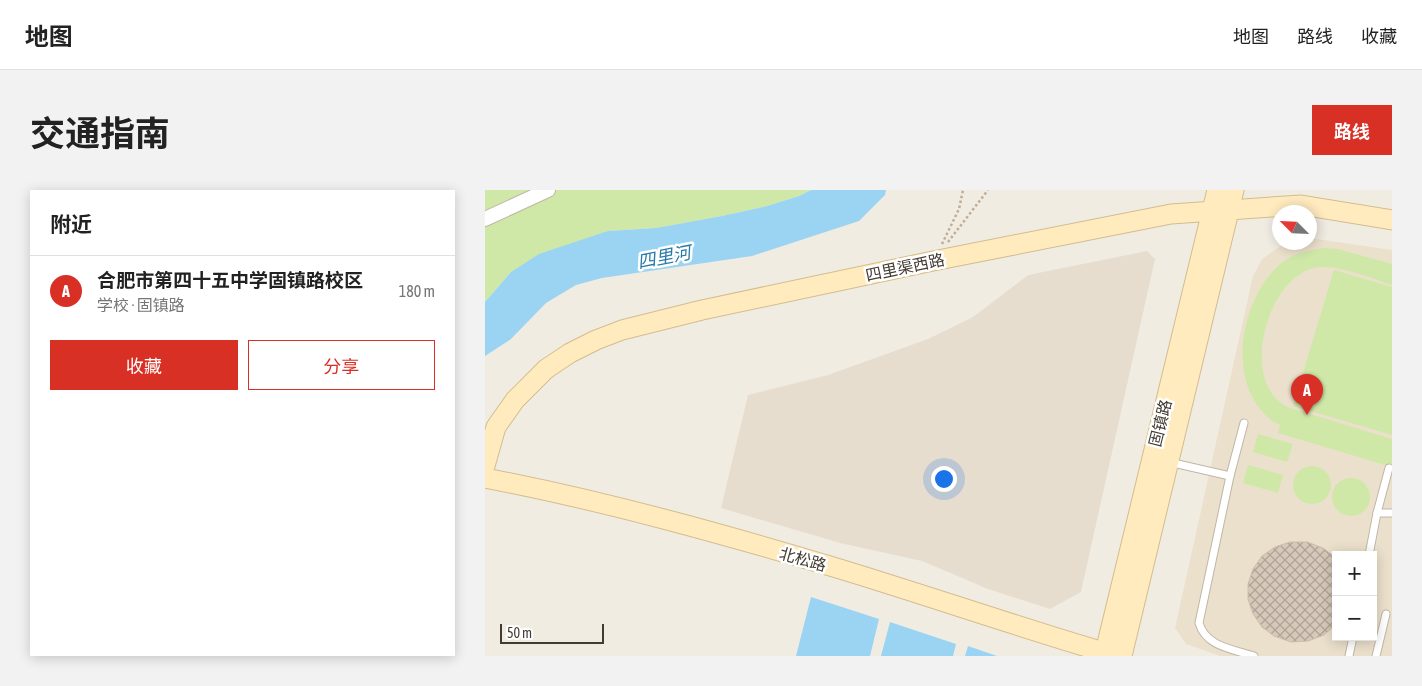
<!DOCTYPE html>
<html lang="zh">
<head>
<meta charset="utf-8">
<style>
	:root { --surface:#fff; --page:#f2f2f2; --text:#222; --muted:#767676; --line:#e0e0e0; --accent:#d93025 }
	body { margin:0; font-family:"Asap Condensed","Noto Sans SC",sans-serif; background:var(--page); color:var(--text) }
	.controls { position:absolute; right:15px; bottom:15px; display:grid; overflow:hidden; border-radius:0px; box-shadow:0 2px 12px #0003 }
	.controls button { width:45px; height:45px; display:grid; place-items:center; padding:0; border:0; border-bottom:1px solid var(--line); background:var(--surface); color:var(--text); font:25px sans-serif }
	.compass { position:absolute; left:787px; top:15px; width:45px; height:45px; border-radius:50%; background:var(--surface); box-shadow:0 2px 12px #0003; rotate:294deg }
	.scale { position:absolute; left:15px; bottom:12px; width:104px; box-sizing:border-box; padding-left:5px; border:2px solid #433b32; border-top:0; font-size:14px; line-height:18px; white-space:nowrap; color:#433b32; -webkit-text-stroke:4px #fff; paint-order:stroke }
	.you { position:absolute; left:458px; top:288px; width:18px; height:18px; margin:-12px; border:4px solid #fff; border-radius:50%; background:#1a73e8; box-shadow:0 0 0 8px #1a73e833 }
	.badge { display:grid; place-items:center; width:32px; height:32px; border-radius:50%; background:var(--accent); color:#fff; font-size:16px; font-weight:700 }
	.pin { position:absolute; translate:-50% -41px; filter:drop-shadow(0 1px 2px #0008) }
	.pin::after { content:''; position:absolute; top:26px; width:18px; height:15px; background:inherit; clip-path:polygon(0 0,100% 0,50% 100%) }
	.list { margin:0; padding:0; list-style:none }
	h2 { display:flex; justify-content:space-between; align-items:center; height:65px; margin:0; padding:0 20px; font-size:21px }
	h2 small { font-size:16px; font-weight:400; color:var(--muted) }
	.list li { display:grid; grid-template-columns:32px 1fr auto; gap:15px; align-items:center; box-sizing:border-box; height:70px; padding:0 20px; border-top:1px solid var(--line) }
	.list b { display:block; font-size:19px; white-space:nowrap }
	.list p { margin:0; font-size:16px; white-space:nowrap; color:var(--muted) }
	.list em { font-size:16px; font-style:normal; color:var(--muted) }
	.actions { display:flex; gap:10px; padding:15px 20px }
	.actions a { flex:1; padding:11px 0; border:1px solid var(--accent); border-radius:0px; text-align:center; font-size:18px; color:var(--accent) }
	.actions .main { background:var(--accent); color:#fff }
	.map { position:relative; flex:none; width:907px; height:466px; overflow:hidden; border-radius:0px }
	header { display:flex; align-items:center; gap:30px; box-sizing:border-box; height:70px; padding:0 25px; background:var(--surface); border-bottom:1px solid var(--line) }
	header strong { font-size:24px }
	nav { display:flex; gap:28px; margin-inline-start:auto; font-size:18px }
	.intro { display:flex; align-items:center; justify-content:space-between; box-sizing:border-box; height:120px; padding:0 30px }
	h1 { margin:0; font-size:35px }
	.button { padding:12px 22px; border-radius:0px; background:var(--accent); color:#fff; font-size:18px; font-weight:700 }
	main { display:flex; gap:30px; padding:0 30px }
	aside { flex:1; background:var(--surface); border-radius:0px; box-shadow:0 2px 12px #0003 }
	.map>svg:first-child { display:block }
</style>
</head>
<body>
<header>
<strong>地图</strong>
<nav><a>地图</a><a>路线</a><a>收藏</a></nav>
</header>
<div class="intro"><h1>交通指南</h1><a class="button">路线</a></div>
<main>
<aside>
<h2>附近<small></small></h2>
<ul class="list">
<li><span class="badge">A</span><div><b>合肥市第四十五中学固镇路校区</b><p>学校 · 固镇路</p></div><em>180 m</em></li>
</ul>
<div class="actions"><a class="main">收藏</a><a>分享</a></div>
</aside>
<div class="map">
<svg width="907" height="466" viewBox="0 0 907 466">
	<defs>
		<pattern id="building-cross-hatch" width="8" height="8" patternUnits="userSpaceOnUse" patternTransform="scale(1.25)"><rect width="8" height="8" fill="#d6c9ba"/><path d="M0 0l8 8M0 8l8-8" fill="none" stroke="#afa498"/></pattern>
	</defs>
	<rect width="100%" height="100%" fill="#f1ece2"/>
	<path fill="#e6ddcf" d="M662,61L670,69L596,402L565,419L503,399L437,371L355,353L236,318L263,205L343,185L443,149L488,127L543,85Z"/>
	<path fill="#ebe0cb" fill-rule="evenodd" d="M825,48L907,60V466H735L701,454L690,438L768,86L777,69L800,53L824,52ZM851,365H888V447H851Z"/>
	<g fill="#cfe8a8">
		<path d="M0,0H326L314,6L282,16L237,26L171,38L123,41L26,82L0,112Z"/>
		<path d="M839,58L853,59L907,74V95C885,88 847,71 825,79C780,95 755,192 802,217L907,249V277L793,243L795,235C787,232 782,227 777,221C741,182 759,101 799,71C811,63 825,60 839,58Z"/>
		<path d="M849,80L907,97V245L808,216Z"/>
		<path d="M773,244L808,254L802,272L768,262Z"/>
		<path d="M763,275L798,285L793,303L758,293Z"/>
		<circle cx="827" cy="295" r="19"/>
		<circle cx="866" cy="307" r="19"/>
	</g>
	<g fill="#9ad4f2">
		<path d="M326,0H401L400,5L374,31L267,66L117,88L91,95L61,113L26,149L0,166V112L26,82L54,64L123,41L171,38L237,26L282,16L314,6Z"/>
		<path d="M326,407L394,429L385,466H311Z"/>
		<path d="M405,432L471,454L468,466H396Z"/>
		<path d="M483,456L512,466H480Z"/>
	</g>
	<path fill="url(#building-cross-hatch)" stroke="#cebeaa" d="M805,352H822L838,358L851,368V434L839,445L823,451L806,452L789,446L777,437L768,424L763,409V394L768,379L777,366L790,357Z"/>
	<g fill="none" stroke-linecap="round" stroke-linejoin="round">
		<g stroke="#c0b6a7" stroke-width="9">
			<g id="lane">
				<path d="M684,272L745,286L759,233"/>
				<path d="M745,286L714,433C721,457 748,459 769,466"/>
				<path d="M892,323H907"/>
				<path d="M884,365L892,323L904,278"/>
				<path d="M864,466L868,447"/>
				<path d="M891,466L901,424"/>
			</g>
		</g>
		<g stroke="#c0b6a7" stroke-width="16">
			<path id="street" d="M0,29L63,0"/>
		</g>
		<g stroke="#d3bd8f" stroke-width="21">
			<g id="secondary">
				<path d="M0,276L11,237L30,210L61,179L85,163L111,150L137,140L217,120L448,71L686,24L816,15L907,30"/>
				<path d="M0,288C120,311 238,344 355,379C447,407 539,439 632,466"/>
				<path d="M619,466L732,0"/>
				<path d="M637,466L749,0"/>
			</g>
		</g>
		<g stroke="#bfad95" stroke-width="2.5" stroke-dasharray="2.5 2.5" stroke-linecap="butt">
			<path d="M463,52L503,0"/>
			<path d="M457,54L474,19L478,0"/>
		</g>
		<use href="#lane" stroke="#fff" stroke-width="7"/>
		<use href="#street" stroke="#fff" stroke-width="14"/>
		<use href="#secondary" stroke="#ffebbe" stroke-width="19"/>
	</g>
	<g text-anchor="middle" dominant-baseline="central" stroke-width="5" stroke-linejoin="round" paint-order="stroke">
		<g font-size="16" fill="#433b32" stroke="#fff">
			<text transform="translate(420 77) rotate(-12)">四里渠西路</text>
			<text transform="translate(675 233) rotate(-76)">固镇路</text>
			<text transform="translate(318 369) rotate(16)">北松路</text>
		</g>
		<g font-size="18" font-style="italic" fill="#287ba8" stroke="#fff">
			<text transform="translate(179 67) rotate(-11)">四里河</text>
		</g>
	</g>
</svg>
<div class="controls">
<button>+</button>
<button>−</button>
</div>
<svg class="compass" viewBox="-18 -18 36 36"><path d="M0-13l5 13h-10z" fill="#e53935"/><path d="M0 13l5-13h-10z" fill="#767676"/></svg>
<div class="scale">50 m</div>
<div class="you"></div>
<div class="pin badge" style="left:822px;top:225px">A</div>
</div>
</main>
</body>
</html>
